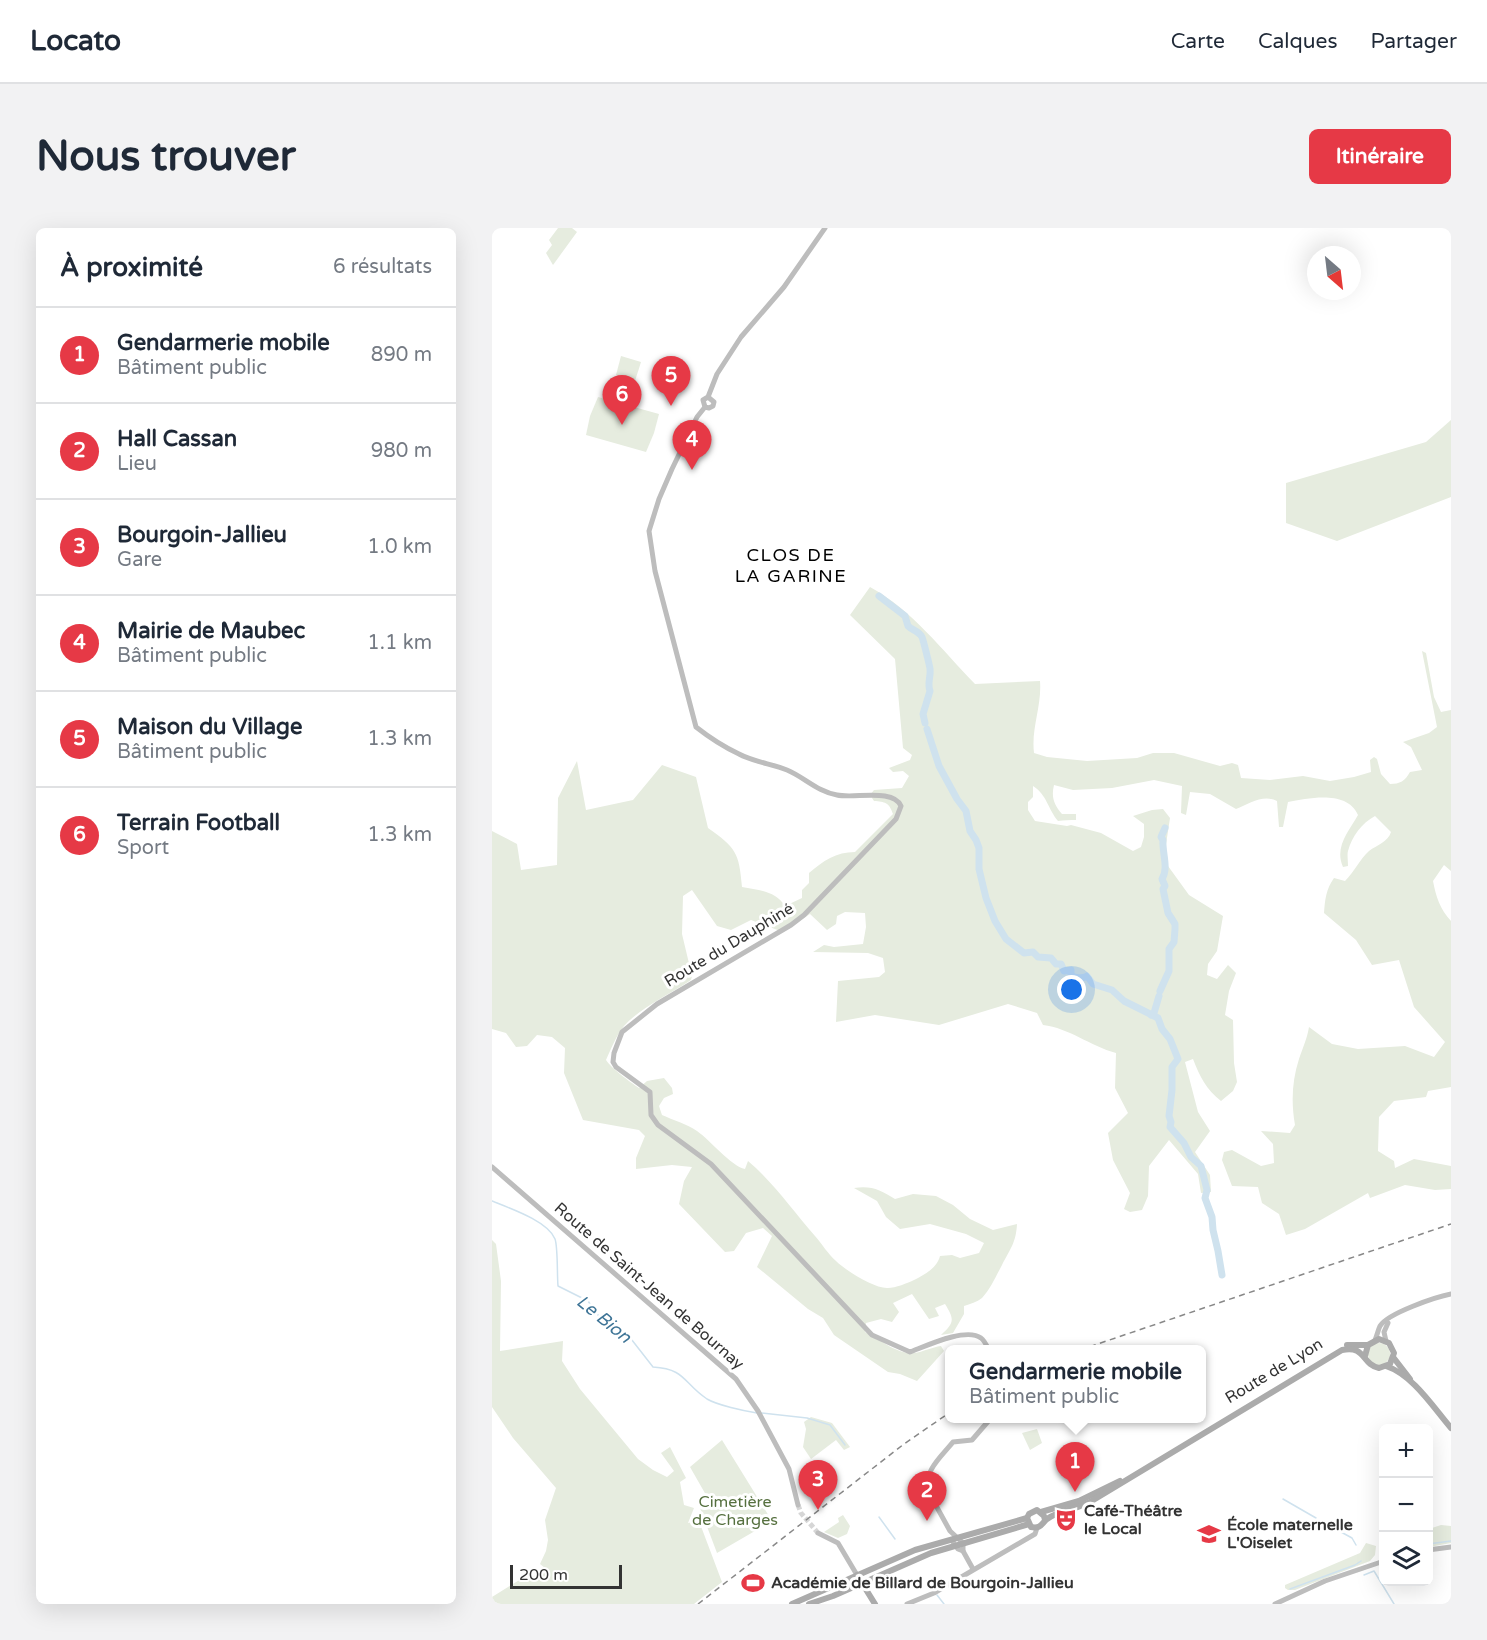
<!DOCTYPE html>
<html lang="fr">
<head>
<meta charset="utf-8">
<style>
	:root { --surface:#fff; --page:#f2f2f3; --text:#1f2937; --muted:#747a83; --line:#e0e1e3; --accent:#e63946 }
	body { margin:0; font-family:"Varela Round",sans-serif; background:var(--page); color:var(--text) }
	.controls { position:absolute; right:18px; bottom:18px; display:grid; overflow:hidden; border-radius:9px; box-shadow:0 6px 24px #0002 }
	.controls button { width:54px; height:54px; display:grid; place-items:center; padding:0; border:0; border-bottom:2px solid var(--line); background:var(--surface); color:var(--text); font:30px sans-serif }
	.compass { position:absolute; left:815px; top:18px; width:54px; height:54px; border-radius:50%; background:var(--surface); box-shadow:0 6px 24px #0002; rotate:152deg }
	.scale { position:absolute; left:18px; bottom:15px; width:112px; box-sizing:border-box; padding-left:6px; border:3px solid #333; border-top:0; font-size:16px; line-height:21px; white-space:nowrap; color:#333; -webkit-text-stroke:4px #fff; paint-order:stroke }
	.you { position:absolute; left:580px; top:762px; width:21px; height:21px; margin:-15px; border:4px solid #fff; border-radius:50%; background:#1a73e8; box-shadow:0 0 0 9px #1a73e833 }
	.badge { display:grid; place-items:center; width:39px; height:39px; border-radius:50%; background:var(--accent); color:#fff; font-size:20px; font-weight:700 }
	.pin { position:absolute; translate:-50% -50px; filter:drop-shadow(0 2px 3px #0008) }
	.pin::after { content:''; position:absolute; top:32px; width:21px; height:18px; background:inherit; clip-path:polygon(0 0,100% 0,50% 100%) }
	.popup { position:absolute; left:453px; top:1117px; width:261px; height:78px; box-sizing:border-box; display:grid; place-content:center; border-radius:9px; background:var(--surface); filter:drop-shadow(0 2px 4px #0005); font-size:20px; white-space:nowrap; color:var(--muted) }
	.popup b { font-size:22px; color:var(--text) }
	.popup::after { content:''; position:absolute; left:50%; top:100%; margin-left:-12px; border:12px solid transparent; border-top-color:var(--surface) }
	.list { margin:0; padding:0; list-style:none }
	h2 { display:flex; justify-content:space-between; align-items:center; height:78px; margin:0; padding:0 24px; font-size:26px }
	h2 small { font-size:20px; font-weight:400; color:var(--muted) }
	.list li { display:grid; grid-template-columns:39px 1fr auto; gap:18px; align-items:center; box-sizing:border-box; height:96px; padding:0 24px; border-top:2px solid var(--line) }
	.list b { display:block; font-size:22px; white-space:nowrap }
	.list p { margin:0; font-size:20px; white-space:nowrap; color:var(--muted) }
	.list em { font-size:20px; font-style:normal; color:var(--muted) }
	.icon { flex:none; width:33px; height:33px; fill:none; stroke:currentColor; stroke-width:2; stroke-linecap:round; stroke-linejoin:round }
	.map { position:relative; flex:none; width:959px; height:1376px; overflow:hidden; border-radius:9px }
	header { display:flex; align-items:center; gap:36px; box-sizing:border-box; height:84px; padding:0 30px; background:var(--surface); border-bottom:2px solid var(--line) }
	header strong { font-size:28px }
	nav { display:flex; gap:33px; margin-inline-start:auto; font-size:21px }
	.intro { display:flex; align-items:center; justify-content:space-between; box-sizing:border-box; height:144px; padding:0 36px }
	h1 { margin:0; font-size:42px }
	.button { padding:15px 27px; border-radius:9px; background:var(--accent); color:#fff; font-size:21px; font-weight:700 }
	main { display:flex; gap:36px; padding:0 36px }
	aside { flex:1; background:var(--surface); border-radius:9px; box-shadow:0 6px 24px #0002 }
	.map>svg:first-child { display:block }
</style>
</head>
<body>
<header>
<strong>Locato</strong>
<nav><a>Carte</a><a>Calques</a><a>Partager</a></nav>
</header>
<div class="intro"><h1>Nous trouver</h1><a class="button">Itinéraire</a></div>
<main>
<aside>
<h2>À proximité<small>6 résultats</small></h2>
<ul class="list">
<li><span class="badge">1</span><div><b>Gendarmerie mobile</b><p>Bâtiment public</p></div><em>890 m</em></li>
<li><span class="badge">2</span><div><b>Hall Cassan</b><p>Lieu</p></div><em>980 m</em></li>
<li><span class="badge">3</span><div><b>Bourgoin-Jallieu</b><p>Gare</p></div><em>1.0 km</em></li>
<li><span class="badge">4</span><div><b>Mairie de Maubec</b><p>Bâtiment public</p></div><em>1.1 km</em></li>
<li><span class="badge">5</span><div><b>Maison du Village</b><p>Bâtiment public</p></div><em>1.3 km</em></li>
<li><span class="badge">6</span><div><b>Terrain Football</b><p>Sport</p></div><em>1.3 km</em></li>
</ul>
</aside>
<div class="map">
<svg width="959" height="1376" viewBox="0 0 959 1376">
	<rect width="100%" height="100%" fill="#fff"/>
	<g fill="#e6ecdf">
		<path d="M66,0H80L85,4L61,37L54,25L60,17L57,12Z"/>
		<path d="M129,128L149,134L143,153L124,147Z"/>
		<path d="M106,169L167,186L162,205L154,224L94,207L98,188Z"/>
		<path d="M959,192V269L845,313L794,295V255L934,214Z"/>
		<path d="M378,359C420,382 450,422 483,456L548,453C550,478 539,500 542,525L555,529L595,533L645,530L661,525H682L728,538L740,535L746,537L749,550L778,552L811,548L838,553L862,549L879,544L878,532L882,529L885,531L889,546L898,556C908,556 913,553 918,544L930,542L919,519L911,514L937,505L945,499L930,423L934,425L942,469L949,484L959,482V643L952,637L941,653C944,669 948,681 959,693V859L936,863L934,869L902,873L887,889L886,923L902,933L903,940L922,931L959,938V961L943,962L913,957L878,970L876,965L813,1001L794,1007L787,986L770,975L766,959L740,958L730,932L732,924L740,922L769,938L782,935L781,916L769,903L798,905L803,897C799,874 800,853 807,831C811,819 815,811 817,799L840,816L866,821L913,818L942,829L953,814L922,779L907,732L880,737L864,712L832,685C833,672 834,661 842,650L853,653C862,644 868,631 877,623C885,617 896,614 899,604L883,588C870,595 860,608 856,623C855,626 856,633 856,638L851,639C842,619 857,603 866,587C855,562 818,570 796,574L791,599H787L785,573C771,566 757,576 744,581L718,566L698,564L694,587L689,585L690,558L662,552L620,560L581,562L562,557C559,569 562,577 570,586H584V592C578,592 572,592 566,593C556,581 555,567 541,558V569L536,574V582L543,593L575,598L579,597L609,605L641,623L649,619L652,609V596L641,588L660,582L671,581L678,590L673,623L676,638L697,667L731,688L725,723L716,736L715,747L725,751L736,737L744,745L737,763L733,787L741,792L742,835L745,854L741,863L729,873C714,861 708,849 701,831L693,834L706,884L718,903L703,924L718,947L719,964L709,965L706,946L677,912L657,938L656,968L650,982L638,984L632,981L638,965L621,932L616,905L636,885L623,860L624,825C598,818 577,800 551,797L545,785L516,776L447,797L383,787L344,794L346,753L387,749L393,744L391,730L376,725L321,724L332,717L342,719L371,716L374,699L373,685L353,684L345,688L344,696L335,702L318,686L291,704L259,692L239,702L225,698L200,662L191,668L190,706L200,748L199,752C177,767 149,779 132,798C124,808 119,821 114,832C119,840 138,854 147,860L155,853L172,850L180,860L181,866L172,870L167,878L170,887C181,892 195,896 205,903C218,912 239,938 253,941L256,933C282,955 301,983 323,1008C330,1016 336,1026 344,1033C353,1042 383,1061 396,1060C403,1060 416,1055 422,1052C432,1047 445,1040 448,1028L460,1027L468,1030L487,1025L492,1015L474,1006L438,996L408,1001L394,989L385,973L362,960C379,957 389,962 403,971L421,966L444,968L461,977L478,991L501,1002L525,996C524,1015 518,1021 510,1037C504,1048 499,1060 490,1070C485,1074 478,1076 472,1078V1086L461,1105L449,1107C462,1095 463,1092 453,1076L443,1080L447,1088L437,1091L420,1066L401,1075L407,1084L400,1094L389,1091L374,1095L373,1104C387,1111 406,1127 422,1125C431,1124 440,1119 449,1118L452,1123L425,1153L408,1146L396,1144L342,1107L331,1090L316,1081L265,1039L280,1008L271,1000L254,1005L242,1023L233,1024L187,976L192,953L200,939L180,937L144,941V930L153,908L147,902L91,892L72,845L73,820L60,809L45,807L35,818L24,819L14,805L0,801V603L25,616L29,642L65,637L66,570L85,533L94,582L141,572L170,537L204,549L216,600C244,620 247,624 250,659C267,662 284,663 293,678L310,670V662L317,655V645C331,633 344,624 363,624L401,586C397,574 393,574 382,573L378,567L382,562L410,560L417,548L411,543L401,544L397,540L418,532L420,527L411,520L403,431L358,387Z"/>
		<path d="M0,1012L4,1016L9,1053L8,1123L71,1113L70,1133L88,1161L146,1231L161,1242L175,1249L182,1243L169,1225L178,1219L194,1250L188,1254L192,1277L202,1280L196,1295L207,1293L230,1354L202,1376H0V1369L29,1351L58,1344L48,1336L54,1323L56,1312L53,1292L64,1260L21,1210L0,1179Z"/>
		<circle cx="887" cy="1126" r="11"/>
		<path d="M319,1189L340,1195L358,1219L352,1222L344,1212L319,1231L311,1219L314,1201L312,1194Z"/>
		<path d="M545,1201L550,1215L538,1222L530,1205Z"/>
		<path d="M230,1212L280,1293L225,1325L208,1280L218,1274L198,1239Z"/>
		<path d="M351,1287L358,1298L355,1306L346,1310L332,1304L347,1294L346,1290Z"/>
		<path d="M949,1297L959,1298V1315L937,1319V1301Z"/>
		<path d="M874,1315L884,1318L883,1327L878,1333L803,1362H796L793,1360V1357L868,1325Z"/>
	</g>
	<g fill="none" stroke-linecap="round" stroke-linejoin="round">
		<g stroke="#cfe2ee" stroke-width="1.5">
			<path d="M0,973C17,980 56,993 63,1011C66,1019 65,1048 66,1058L96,1073L111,1094L136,1107L161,1139C194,1141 191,1155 215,1171C225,1177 252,1183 265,1185"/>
			<path d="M269,1185L315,1190L338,1197L353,1217"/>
			<path d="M791,1271L824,1290"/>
			<path d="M387,1289L403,1311"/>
			<path d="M838,1298L860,1310L864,1317"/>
			<path d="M936,1316L959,1313"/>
			<path d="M872,1347L882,1343L902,1376"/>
			<path d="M798,1361L863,1337L869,1333"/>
			<path d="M445,1367L452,1376"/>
		</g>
		<g stroke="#cfe2ee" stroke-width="7">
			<path d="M387,368L413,388L416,398C420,402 427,403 430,409C431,411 438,439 438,441C439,448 435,456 438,463L431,486L433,495"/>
			<path d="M435,501L447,538L465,571L474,583L478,603L484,612L487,620V641L494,670L503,693L514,711L532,725L541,724L546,729L559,730L564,736H569L572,743L579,742V747C583,750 591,751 595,748L601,756L620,762L632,773L666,790L670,801L678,811L686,831L680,839V862L677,888L679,894L678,899L692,915L699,929L709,938L715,962L713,970L720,989L721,1002L726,1023L730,1047"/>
			<path d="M668,763L677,743V721L682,714L683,701V696L676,685L671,661L673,658L670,651C677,640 670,625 671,612L669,609L673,600"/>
			<path d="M659,787L662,785L667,768"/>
		</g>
		<path stroke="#d6d6d6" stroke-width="5" stroke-dasharray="5 2.5" stroke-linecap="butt" d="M306,1277L309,1285L326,1305"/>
		<g stroke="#bdbdbd" stroke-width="5">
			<path d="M216,169L222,174L221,178L217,180L213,179L211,172L216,169L225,146L249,109L292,59L333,0"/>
			<path d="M213,179L205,189L180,241L167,271L157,303L163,343L204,499C218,510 232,519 247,526C262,534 280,536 295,542C312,549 326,564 345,567C362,571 401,560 409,578L404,591L312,687L299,697L165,776L130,804L122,825L121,834L124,839L158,864L159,887L166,897L219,936L380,1107L418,1124C434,1118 474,1099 489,1110C492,1112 495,1118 497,1122"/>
			<path d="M0,939L244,1151L266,1183L297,1241L306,1277"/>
			<path d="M883,1112C885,1108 886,1102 888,1098C896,1085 944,1069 959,1066"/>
			<path d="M894,1113L892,1104L896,1095"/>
			<path d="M326,1305L346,1315L365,1347"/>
			<path d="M461,1314L466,1321L471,1323L481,1341"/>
			<path d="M936,1322L959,1319"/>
			<path d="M471,1323V1315L458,1303L436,1263C432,1242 449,1229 461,1214L480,1212L499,1190"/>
			<path d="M415,1376L442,1365L543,1306L545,1300"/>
			<path d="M783,1376L833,1353L892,1333"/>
		</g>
		<g stroke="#ababab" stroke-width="6">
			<path d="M855,1117H876"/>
			<path d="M901,1129L918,1151"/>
			<path d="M894,1138C921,1147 941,1179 959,1200"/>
			<path d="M549,1284L587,1273L628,1253"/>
			<path d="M553,1292L552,1288L545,1282L537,1286L535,1290L539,1299C549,1301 549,1296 555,1291C567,1282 585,1281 598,1274L850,1122C874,1117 869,1136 887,1140L898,1136L902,1125L897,1115L887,1111L876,1117L873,1128"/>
			<path d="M365,1347L383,1376"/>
			<path d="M300,1376L423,1322L535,1290"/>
			<path d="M317,1376L341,1368L439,1325L537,1296"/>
		</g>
		<g stroke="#888" stroke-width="1.5" stroke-dasharray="6 4.5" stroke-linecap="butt">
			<path d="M588,1122L959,996"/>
			<path d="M206,1376L412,1216L457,1185"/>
		</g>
	</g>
	<defs>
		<g id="theatre-bare" transform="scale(1.8)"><path d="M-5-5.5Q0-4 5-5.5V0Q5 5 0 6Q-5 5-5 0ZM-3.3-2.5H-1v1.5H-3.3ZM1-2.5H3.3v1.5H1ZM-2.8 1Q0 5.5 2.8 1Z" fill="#e63946" stroke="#fff" stroke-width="2.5" paint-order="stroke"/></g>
		<g id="school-bare" transform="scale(1.8)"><path d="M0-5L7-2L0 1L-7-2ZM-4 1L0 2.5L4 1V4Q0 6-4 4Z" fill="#e63946" stroke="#fff" stroke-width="2.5" paint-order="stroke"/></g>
		<g id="stadium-bare" transform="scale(1.8)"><path d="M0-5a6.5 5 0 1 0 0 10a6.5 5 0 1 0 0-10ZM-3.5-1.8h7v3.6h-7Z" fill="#e63946" stroke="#fff" stroke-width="2.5" paint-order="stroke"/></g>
	</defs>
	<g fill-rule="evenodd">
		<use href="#theatre-bare" x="574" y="1292"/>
		<use href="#school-bare" x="717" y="1306"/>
		<use href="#stadium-bare" x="261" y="1355"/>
	</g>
	<g text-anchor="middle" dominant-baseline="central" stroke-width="6" stroke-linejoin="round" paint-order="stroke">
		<g font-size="16" fill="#333" stroke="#fff">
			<text transform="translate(237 717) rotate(-31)">Route du Dauphiné</text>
			<text transform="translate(157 1058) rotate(41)">Route de Saint-Jean de Bournay</text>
			<text transform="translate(782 1143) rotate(-31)">Route de Lyon</text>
		</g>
		<g font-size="16" fill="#56703f" stroke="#fff">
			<text x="243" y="1274">Cimetière<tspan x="243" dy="18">de Charges</tspan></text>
		</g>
		<g font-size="16" font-weight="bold" fill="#333" stroke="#fff" text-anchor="start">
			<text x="592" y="1283">Café-Théâtre<tspan x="592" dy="18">le Local</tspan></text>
			<text x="735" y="1297">École maternelle<tspan x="735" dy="18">L'Oiselet</tspan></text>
			<text x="279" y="1355">Académie de Billard de Bourgoin-Jallieu</text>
		</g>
		<g font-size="18" letter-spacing="1.5" fill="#000" stroke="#fff">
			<text x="299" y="327">CLOS DE<tspan x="299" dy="21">LA GARINE</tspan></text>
		</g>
		<g font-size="18" font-style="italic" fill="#3f7597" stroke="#fff">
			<text transform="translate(112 1091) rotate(39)">Le Bion</text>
		</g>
	</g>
</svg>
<div class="controls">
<button>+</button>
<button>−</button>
<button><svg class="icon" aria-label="layers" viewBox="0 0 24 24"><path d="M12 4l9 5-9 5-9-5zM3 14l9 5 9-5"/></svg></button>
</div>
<svg class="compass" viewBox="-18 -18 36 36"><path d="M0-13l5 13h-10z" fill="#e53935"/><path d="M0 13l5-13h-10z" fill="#747a83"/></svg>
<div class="scale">200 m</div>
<div class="you"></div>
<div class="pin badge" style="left:583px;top:1264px">1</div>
<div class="popup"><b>Gendarmerie mobile</b>Bâtiment public</div>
<div class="pin badge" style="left:435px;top:1293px">2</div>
<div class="pin badge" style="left:326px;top:1282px">3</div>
<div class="pin badge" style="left:200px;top:242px">4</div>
<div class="pin badge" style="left:179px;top:178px">5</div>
<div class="pin badge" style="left:130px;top:197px">6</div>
</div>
</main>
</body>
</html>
